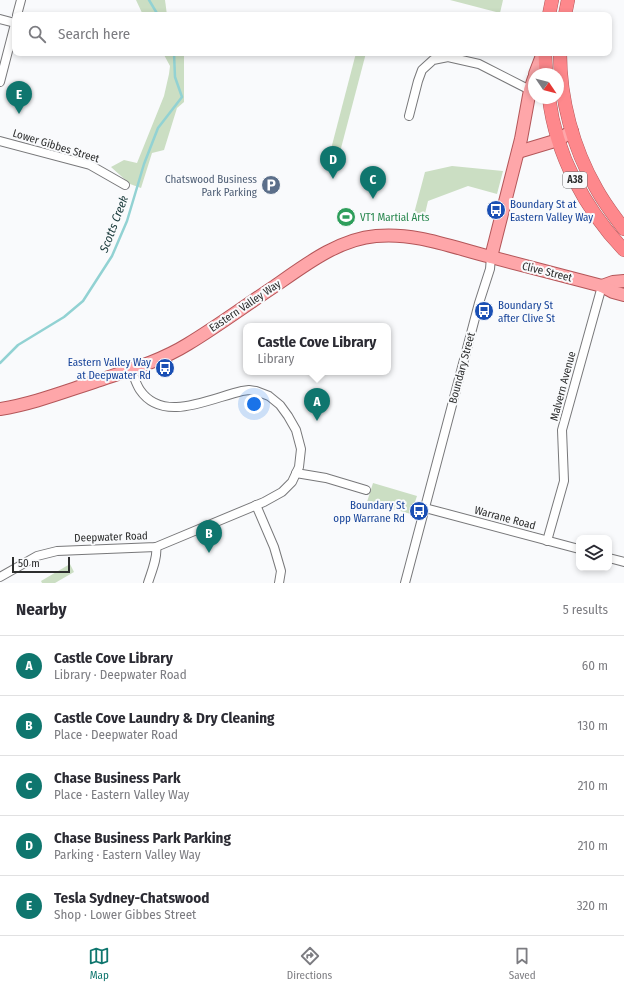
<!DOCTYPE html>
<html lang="en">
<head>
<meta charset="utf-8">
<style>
	:root { --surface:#fff; --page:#f7f7f7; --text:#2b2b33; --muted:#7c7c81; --line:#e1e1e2; --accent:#0f766e }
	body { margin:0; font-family:"Fira Sans Condensed",sans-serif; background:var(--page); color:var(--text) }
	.controls { position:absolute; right:12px; bottom:12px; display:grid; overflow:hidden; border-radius:8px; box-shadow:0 2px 6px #0003 }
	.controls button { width:36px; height:36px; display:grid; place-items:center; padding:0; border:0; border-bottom:1px solid var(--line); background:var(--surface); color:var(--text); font:20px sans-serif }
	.compass { position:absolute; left:528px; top:68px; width:36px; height:36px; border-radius:50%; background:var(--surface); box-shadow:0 2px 6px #0003; rotate:125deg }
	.scale { position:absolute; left:12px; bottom:10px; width:58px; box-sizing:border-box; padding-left:4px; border:2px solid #2d2e2e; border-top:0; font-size:11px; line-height:14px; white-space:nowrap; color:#2d2e2e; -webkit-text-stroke:3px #f9fafc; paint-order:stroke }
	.you { position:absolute; left:254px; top:404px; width:14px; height:14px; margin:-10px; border:3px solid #fff; border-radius:50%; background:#1a73e8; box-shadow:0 0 0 6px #1a73e833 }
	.badge { display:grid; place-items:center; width:26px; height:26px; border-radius:50%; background:var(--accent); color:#fff; font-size:13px; font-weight:700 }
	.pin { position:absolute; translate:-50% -33px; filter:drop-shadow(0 1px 2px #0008) }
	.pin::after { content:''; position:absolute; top:21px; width:14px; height:12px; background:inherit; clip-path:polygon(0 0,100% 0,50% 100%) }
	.popup { position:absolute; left:243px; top:323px; width:148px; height:52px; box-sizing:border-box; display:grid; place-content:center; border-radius:8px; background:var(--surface); filter:drop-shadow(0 1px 3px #0005); font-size:13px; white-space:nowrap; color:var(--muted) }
	.popup b { font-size:15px; color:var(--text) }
	.popup::after { content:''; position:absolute; left:50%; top:100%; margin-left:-8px; border:8px solid transparent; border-top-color:var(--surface) }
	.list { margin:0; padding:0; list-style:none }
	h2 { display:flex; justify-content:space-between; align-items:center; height:52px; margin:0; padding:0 16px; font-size:17px }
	h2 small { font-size:13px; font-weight:400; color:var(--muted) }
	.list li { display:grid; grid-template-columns:26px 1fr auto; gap:12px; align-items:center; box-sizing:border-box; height:60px; padding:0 16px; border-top:1px solid var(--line) }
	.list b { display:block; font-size:15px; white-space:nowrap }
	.list p { margin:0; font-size:13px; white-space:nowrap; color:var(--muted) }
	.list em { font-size:13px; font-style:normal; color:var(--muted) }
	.icon { flex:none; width:22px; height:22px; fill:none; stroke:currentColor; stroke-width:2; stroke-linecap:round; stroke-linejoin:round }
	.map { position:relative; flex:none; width:624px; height:583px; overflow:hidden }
	.search { position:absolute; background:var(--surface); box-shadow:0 2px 6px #0003; left:12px; right:12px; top:12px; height:44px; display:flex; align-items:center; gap:10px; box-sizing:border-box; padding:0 14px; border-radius:8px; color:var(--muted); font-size:15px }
	.sheet { height:352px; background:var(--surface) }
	nav { display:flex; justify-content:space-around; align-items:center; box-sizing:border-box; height:56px; border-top:1px solid var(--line); background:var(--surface); font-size:11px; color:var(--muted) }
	nav a { display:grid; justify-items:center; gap:2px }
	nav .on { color:var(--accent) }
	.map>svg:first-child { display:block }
</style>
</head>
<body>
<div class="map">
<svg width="624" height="583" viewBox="0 0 624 583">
	<rect width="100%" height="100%" fill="#f9fafc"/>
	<g fill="#cbdec3">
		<path d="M136,0H165L167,15H143Z"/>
		<path d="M450,0H503L500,13Z"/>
		<path d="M163,53H182L184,56V102L177,108L164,150L152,153L141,188L130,184L111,167L124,160L137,163L164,96L169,74L170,66Z"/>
		<path d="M356,53H366L340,152L331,149Z"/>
		<path d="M452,166L503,171L497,194L468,186L428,201L423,222L412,221L425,172Z"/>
		<path d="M373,483L417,496L411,514L367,502Z"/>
		<path d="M70,564L74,572L55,583H42L41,581Z"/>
	</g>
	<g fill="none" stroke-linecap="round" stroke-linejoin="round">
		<g stroke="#92d2d3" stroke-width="2.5">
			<path d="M149,0L158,15"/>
			<path d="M0,363L18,345L64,317L83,301L112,256L127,221L144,164L158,128L182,97L175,77L174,53"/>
		</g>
		<g stroke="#78787a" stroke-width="10">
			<g id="minor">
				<path d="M17,15L21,0"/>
				<path d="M0,19L15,23"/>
				<path d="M0,82L15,24"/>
				<path d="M409,116L418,81L422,70L433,60L448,57L479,64L530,90"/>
				<path d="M0,141L90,165L125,185"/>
				<path d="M296,473L326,478L366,490"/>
				<path d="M256,505L274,547L281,571L279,583"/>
				<path d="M425,508L579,549"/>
				<path d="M547,541L564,481L562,430L602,286"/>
				<path d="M609,558L624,562"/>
				<path d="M0,577L37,556L57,551L156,547L264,502L282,492L292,482L299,467L301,449L296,430L288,416L280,405L269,396L256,391L249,390L242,391C211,398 163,424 140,390C136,384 134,376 131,370"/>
				<path d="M148,583C151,573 158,557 156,547"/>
				<path d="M405,583L479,303L490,269L491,257"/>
			</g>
		</g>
		<g stroke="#b45659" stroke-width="14">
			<g id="primary">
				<path d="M535,74L543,53"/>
				<path d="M518,152L558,140L572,131"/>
				<path d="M491,257L521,139L530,90L534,78"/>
				<path d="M602,286L613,282L624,281"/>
				<path d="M0,409C32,404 63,392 94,382C126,371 159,362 188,344C218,326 246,305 275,286C305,265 339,239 376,236C416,232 454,248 491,257C528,267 565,276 602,286L613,292L624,295"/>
			</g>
		</g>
		<g stroke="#b45659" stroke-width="14">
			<g id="trunk">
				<path d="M549,15L552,0"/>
				<path d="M565,15L568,0"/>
				<path d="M545,53L546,74"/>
				<path d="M560,53C560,99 573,148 596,188C604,203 614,216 624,229"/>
				<path d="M549,98C556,155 585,209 624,250"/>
			</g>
		</g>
		<use href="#minor" stroke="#fff" stroke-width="8"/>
		<use href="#primary" stroke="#fea6a9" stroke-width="12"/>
		<use href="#trunk" stroke="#fe888c" stroke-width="13"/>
	</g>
	<defs>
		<g id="parking-disc" transform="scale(1)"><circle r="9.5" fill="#5c6f8a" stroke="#f9fafc"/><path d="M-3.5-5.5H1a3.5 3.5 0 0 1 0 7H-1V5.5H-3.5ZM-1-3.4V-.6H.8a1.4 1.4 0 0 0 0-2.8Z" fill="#fff"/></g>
		<g id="bus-disc" transform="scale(1)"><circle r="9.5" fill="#1a4fb4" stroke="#f9fafc"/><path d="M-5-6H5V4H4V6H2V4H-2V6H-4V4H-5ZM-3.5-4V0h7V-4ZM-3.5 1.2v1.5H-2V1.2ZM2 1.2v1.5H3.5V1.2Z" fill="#fff"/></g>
		<g id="stadium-disc" transform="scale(1)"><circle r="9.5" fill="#2e9e5b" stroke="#f9fafc"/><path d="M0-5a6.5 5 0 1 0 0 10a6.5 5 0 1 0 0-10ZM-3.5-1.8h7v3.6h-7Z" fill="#fff"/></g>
	</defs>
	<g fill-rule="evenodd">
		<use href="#parking-disc" x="271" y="185"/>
		<use href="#bus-disc" x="496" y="210"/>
		<use href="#stadium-disc" x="346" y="217"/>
		<use href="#bus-disc" x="484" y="311"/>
		<use href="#bus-disc" x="165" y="368"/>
		<use href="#bus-disc" x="419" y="511"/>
	</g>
	<g text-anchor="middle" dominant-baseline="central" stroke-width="4" stroke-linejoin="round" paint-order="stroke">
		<rect fill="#f9fafc" stroke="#6a6b6c" stroke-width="1" x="563" y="172" width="24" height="16" rx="3"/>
		<g font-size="10" font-weight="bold" fill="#2d2e2e">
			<text x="575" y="180">A38</text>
		</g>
		<g font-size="11" fill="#2d2e2e" stroke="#f9fafc">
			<text transform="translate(56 146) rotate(17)">Lower Gibbes Street</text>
			<text transform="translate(547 272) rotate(14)">Clive Street</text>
			<text transform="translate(245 306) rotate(-34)">Eastern Valley Way</text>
			<text transform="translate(462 368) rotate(-75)">Boundary Street</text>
			<text transform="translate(563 386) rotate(-75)">Malvern Avenue</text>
			<text transform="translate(505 518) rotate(15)">Warrane Road</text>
			<text transform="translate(111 537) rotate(-2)">Deepwater Road</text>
		</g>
		<g font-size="11" fill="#4e5e75" stroke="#f9fafc" text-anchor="end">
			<text x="257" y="179">Chatswood Business<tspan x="257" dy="13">Park Parking</tspan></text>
		</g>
		<g font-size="11" fill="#164399" stroke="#f9fafc" text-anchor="start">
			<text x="510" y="204">Boundary St at<tspan x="510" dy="13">Eastern Valley Way</tspan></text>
			<text x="498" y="305">Boundary St<tspan x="498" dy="13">after Clive St</tspan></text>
			<text x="151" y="362" text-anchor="end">Eastern Valley Way<tspan x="151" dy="13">at Deepwater Rd</tspan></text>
			<text x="405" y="505" text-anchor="end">Boundary St<tspan x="405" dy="13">opp Warrane Rd</tspan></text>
		</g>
		<g font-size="11" fill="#27864d" stroke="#f9fafc" text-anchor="start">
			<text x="360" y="217">VT1 Martial Arts</text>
		</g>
		<g font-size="12" font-style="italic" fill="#173839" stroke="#f9fafc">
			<text transform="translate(114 224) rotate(-69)">Scotts Creek</text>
		</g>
	</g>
</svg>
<div class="controls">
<button><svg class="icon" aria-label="layers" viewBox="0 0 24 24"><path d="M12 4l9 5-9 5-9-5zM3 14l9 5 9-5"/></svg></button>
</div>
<svg class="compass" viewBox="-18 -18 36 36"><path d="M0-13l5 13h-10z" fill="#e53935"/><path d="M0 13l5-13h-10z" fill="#7c7c81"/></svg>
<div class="scale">50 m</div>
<div class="you"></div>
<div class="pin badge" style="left:317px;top:421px">A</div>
<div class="popup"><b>Castle Cove Library</b>Library</div>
<div class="pin badge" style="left:209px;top:553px">B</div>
<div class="pin badge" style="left:373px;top:199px">C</div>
<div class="pin badge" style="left:333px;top:179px">D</div>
<div class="pin badge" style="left:19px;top:114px">E</div>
<div class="search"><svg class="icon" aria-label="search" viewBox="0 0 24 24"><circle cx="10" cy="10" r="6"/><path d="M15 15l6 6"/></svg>Search here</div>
</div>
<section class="sheet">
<h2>Nearby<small>5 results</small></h2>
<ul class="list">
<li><span class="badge">A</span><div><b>Castle Cove Library</b><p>Library · Deepwater Road</p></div><em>60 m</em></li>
<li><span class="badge">B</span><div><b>Castle Cove Laundry &amp; Dry Cleaning</b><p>Place · Deepwater Road</p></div><em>130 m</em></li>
<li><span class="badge">C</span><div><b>Chase Business Park</b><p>Place · Eastern Valley Way</p></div><em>210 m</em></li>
<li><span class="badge">D</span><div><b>Chase Business Park Parking</b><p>Parking · Eastern Valley Way</p></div><em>210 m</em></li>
<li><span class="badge">E</span><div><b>Tesla Sydney-Chatswood</b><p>Shop · Lower Gibbes Street</p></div><em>320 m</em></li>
</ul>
</section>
<nav>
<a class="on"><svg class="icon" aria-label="map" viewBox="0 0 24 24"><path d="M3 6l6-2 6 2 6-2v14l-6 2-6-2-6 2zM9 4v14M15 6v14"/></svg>Map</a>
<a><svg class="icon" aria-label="directions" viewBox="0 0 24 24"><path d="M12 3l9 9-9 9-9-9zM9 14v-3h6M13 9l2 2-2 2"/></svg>Directions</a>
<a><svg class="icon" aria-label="saved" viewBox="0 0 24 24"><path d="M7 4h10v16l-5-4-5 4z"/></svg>Saved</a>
</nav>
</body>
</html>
